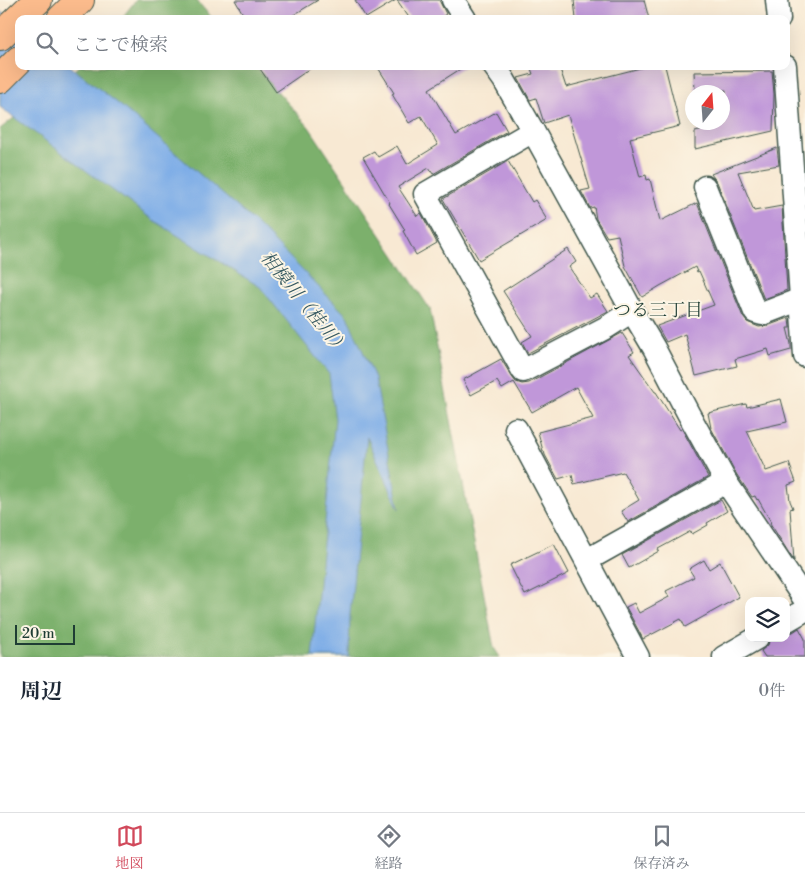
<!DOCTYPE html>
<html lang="ja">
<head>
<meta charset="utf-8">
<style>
	:root { --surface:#fff; --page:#f2f2f3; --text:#1f2937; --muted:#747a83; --line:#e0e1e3; --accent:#d1495b }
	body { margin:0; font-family:"Libre Bodoni","Noto Serif JP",serif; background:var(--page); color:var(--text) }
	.controls { position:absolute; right:15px; bottom:15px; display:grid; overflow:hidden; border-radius:10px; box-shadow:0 5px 20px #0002 }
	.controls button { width:45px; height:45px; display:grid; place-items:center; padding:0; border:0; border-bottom:1px solid var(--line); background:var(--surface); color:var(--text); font:25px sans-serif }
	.compass { position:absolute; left:685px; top:85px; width:45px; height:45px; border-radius:50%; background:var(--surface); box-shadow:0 5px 20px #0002; rotate:17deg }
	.scale { position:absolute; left:15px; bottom:12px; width:60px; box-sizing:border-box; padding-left:5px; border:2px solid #1f3d34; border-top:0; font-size:14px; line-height:18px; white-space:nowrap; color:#1f3d34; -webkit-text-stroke:4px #fcf5e5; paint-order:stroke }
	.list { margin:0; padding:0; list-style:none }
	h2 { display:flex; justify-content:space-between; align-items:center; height:65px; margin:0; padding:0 20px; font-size:21px }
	h2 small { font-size:16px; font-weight:400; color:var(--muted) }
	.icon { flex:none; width:28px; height:28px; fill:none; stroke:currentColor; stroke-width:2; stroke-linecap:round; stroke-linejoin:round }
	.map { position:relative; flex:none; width:805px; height:657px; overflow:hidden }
	.search { position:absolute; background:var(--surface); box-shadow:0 5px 20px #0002; left:15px; right:15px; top:15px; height:55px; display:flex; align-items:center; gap:12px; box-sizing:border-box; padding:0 18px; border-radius:10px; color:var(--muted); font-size:19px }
	.sheet { height:155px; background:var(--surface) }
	nav { display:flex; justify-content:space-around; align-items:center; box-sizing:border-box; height:70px; border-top:1px solid var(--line); background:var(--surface); font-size:14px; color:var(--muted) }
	nav a { display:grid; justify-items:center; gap:2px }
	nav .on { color:var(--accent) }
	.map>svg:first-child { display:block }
</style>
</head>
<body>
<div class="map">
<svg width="805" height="657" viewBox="0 0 805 657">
	<rect width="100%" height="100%" fill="#fcf5e5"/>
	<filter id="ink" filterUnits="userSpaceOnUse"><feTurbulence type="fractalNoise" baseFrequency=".02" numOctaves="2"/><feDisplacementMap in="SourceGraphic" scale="10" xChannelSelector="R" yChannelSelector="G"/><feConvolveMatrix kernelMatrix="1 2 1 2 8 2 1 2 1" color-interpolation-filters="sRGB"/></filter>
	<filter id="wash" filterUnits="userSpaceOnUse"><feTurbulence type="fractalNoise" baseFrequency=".0096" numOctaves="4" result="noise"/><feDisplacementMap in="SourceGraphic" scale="20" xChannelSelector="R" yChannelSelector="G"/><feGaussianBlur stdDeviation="1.12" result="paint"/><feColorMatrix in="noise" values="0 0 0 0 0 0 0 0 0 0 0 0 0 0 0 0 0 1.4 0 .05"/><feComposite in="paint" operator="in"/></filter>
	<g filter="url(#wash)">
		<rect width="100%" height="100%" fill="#f8e9d3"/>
		<g fill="#7bb06c" stroke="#4d7650">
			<path d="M136,0H196L213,19H121Z"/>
			<path d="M80,66H255L309,127L430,309L494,648L500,657H0V129Z"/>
		</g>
		<path fill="#7cace7" stroke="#4e748e" d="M0,11L19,26V66H70L120,105L257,224L347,316L375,378L399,509L367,437L350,615L349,657H312L335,419L329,374L260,287L153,220L0,107Z"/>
		<g id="blocks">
			<g fill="#c097d9">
				<path d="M235,0H318L287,19H246Z"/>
				<path d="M355,0H396L366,18Z"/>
				<path d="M397,0H439L446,14L439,19H410Z"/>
				<path d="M574,0H644L649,19H576Z"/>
				<path d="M258,66H314L276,92Z"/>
				<path d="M377,66H465L429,89L456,135L496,112L507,131L433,174L429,168L398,187L417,216L421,213L437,243L416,255L403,231L405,230L389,204L390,203L363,157L374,151L378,157L397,146L407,164L438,145L421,116L409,123L392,94L394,93Z"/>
				<path d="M530,66H559L566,87L648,66H665L680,126L630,138L640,177L646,175L647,180L650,179L660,221L697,203L743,317L747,322L759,327L767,326L789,318L790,328H787L791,344V350L770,356L768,349L735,359L737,366L696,376L685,334L666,342L657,326L714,305L699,271L697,272L695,267L660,286L642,297L625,266L618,235L607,237L596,219L594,207L590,208L581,191L590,189L568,115L544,123L536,98L530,100L518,78L533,74Z"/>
				<path d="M772,71L774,94L773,131L695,149V132L725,125L726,90H695L694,72Z"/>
				<path d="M777,148L779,165L738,172L754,211L782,206L787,290L764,299L717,182L711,174Z"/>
				<path d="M508,161L532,202L535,200L547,220L479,260L443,199Z"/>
				<path d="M568,249L576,262L569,267L590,298L597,294L608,311L528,353L522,342L532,336L503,291Z"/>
				<path d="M622,333L634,352L629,355L655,392H656L680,430L682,429L708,477L628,522L621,511L639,500L623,472L574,484L572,475L558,479L545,455L544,451H543L538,432L593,418L576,387L532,412L514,382L502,389L497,381L471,395L463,380L501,359L512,377L516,382L522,384L529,383Z"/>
				<path d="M781,399L787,422L747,431L766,471L789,463L796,482L788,485L790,501L793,508L790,509L794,561L770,523L771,522L758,499L757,500L755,496L752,497L737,475L711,428L708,413L746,404L747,407Z"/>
				<path d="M721,500L727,511L707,523L708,525L692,534L691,531L658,549L659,551L629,568L622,555Z"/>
				<path d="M554,544L569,573L525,595L510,565Z"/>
				<path d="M704,560L709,569L720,562L739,597L685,627L681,619L643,639L626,607L634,603L639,613L669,597L666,591L694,577L689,569Z"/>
				<path d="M799,628L805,639V657H765L761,651L768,645L770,638H786V634L793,632Z"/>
			</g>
		</g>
	</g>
	<g filter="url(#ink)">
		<use href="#blocks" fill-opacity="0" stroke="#40574c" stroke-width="1"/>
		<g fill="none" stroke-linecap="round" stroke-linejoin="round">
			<g stroke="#40574c" stroke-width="25">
				<g id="minor">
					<path d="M453,0L465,19"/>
					<path d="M777,0L779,19"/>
					<path d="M494,66L504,80L533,131L624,296L632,311L654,348L688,413L726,482L805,600"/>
					<path d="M785,66L805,356"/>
					<path d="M533,131L425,194L523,371L607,327L632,311"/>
					<path d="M705,187L755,312L762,314L801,299"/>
					<path d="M516,429L638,657"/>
					<path d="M587,560L726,482"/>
					<path d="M786,621L805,610"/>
					<path d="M724,657L757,638"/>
				</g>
			</g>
			<g stroke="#40574c" stroke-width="30">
				<g id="highway">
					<path d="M61,19L80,0"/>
					<path d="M0,36L38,0"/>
					<path d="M0,79L19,60"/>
				</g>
			</g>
			<use href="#minor" stroke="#fff" stroke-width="22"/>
			<use href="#highway" stroke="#fbbb8c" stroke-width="28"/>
		</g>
	</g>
	<g text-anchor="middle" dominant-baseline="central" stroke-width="4" stroke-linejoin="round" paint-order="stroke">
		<g font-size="18" font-style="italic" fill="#365961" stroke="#fcf5e5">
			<text transform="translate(304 303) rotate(51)">相模川（桂川）</text>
		</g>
		<g font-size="18" fill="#1f3d34" stroke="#fcf5e5">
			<text x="658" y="310">つる三丁目</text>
		</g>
	</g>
</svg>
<div class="controls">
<button><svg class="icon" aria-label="layers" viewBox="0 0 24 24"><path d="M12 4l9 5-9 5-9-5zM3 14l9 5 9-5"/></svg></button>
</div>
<svg class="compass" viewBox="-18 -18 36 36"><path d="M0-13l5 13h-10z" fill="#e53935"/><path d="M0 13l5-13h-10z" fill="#747a83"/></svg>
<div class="scale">20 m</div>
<div class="search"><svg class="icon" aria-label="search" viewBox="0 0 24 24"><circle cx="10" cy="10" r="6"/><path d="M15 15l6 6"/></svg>ここで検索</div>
</div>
<section class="sheet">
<h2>周辺<small>0件</small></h2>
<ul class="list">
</ul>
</section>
<nav>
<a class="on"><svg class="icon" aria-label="map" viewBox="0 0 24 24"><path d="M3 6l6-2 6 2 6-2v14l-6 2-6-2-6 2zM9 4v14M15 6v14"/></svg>地図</a>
<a><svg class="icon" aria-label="directions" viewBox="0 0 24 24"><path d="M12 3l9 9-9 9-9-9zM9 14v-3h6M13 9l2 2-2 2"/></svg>経路</a>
<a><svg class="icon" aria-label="saved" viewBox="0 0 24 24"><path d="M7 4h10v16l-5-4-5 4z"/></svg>保存済み</a>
</nav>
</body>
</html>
